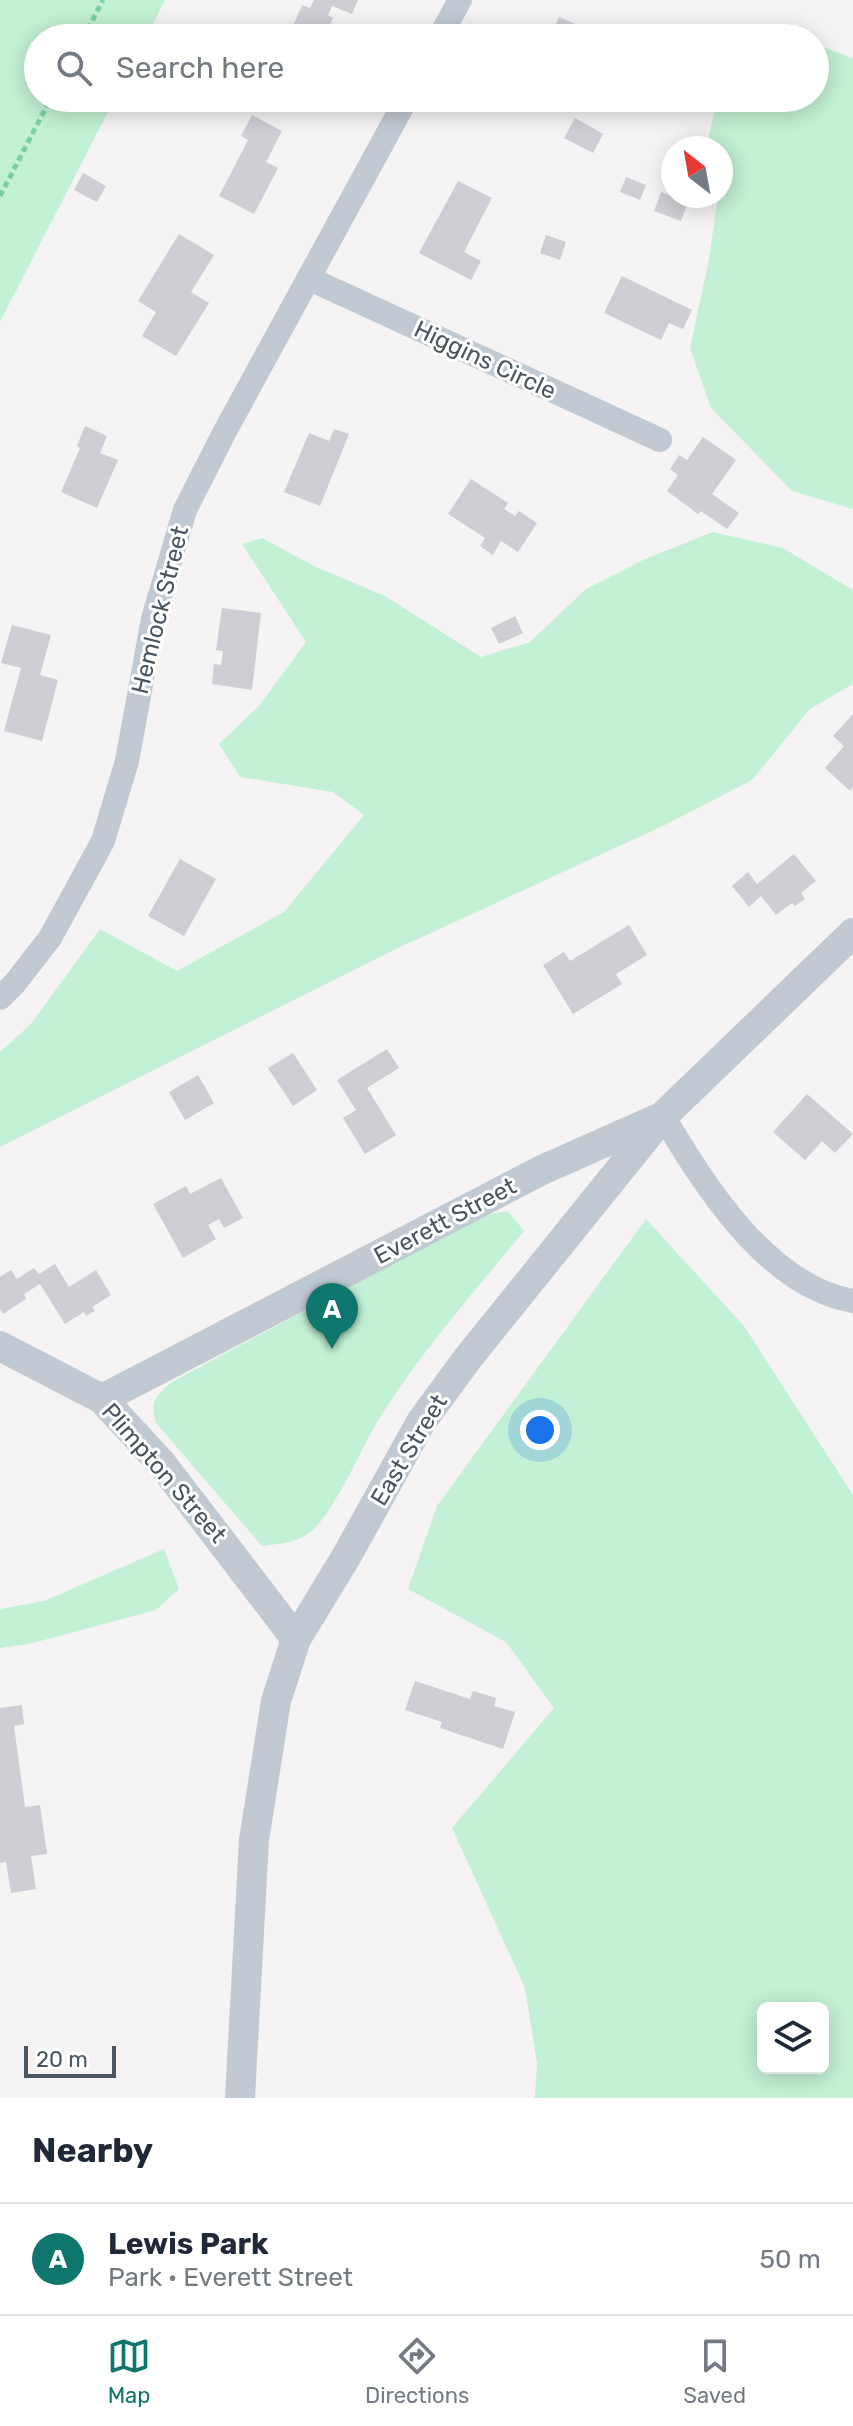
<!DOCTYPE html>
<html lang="en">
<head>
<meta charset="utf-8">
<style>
	:root { --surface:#fff; --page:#f2f2f3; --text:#1f2937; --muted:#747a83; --line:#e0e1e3; --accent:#0f766e }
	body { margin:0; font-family:Rubik,sans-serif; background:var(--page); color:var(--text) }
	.controls { position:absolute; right:24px; bottom:24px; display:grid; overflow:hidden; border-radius:12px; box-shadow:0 4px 20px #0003 }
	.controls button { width:72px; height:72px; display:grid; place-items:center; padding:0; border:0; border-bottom:2px solid var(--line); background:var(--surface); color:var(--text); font:40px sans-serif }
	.compass { position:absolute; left:661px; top:136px; width:72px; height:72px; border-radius:50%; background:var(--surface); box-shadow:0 4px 20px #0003; rotate:329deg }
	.scale { position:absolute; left:24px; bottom:20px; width:92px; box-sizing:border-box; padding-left:8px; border:4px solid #4a5661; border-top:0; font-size:22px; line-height:28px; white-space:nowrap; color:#4a5661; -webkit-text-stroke:6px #fff; paint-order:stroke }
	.you { position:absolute; left:540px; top:1430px; width:28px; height:28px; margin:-20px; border:6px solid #fff; border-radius:50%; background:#1a73e8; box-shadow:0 0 0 12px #1a73e833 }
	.badge { display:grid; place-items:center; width:52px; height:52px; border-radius:50%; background:var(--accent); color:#fff; font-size:26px; font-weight:700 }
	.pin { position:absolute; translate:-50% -66px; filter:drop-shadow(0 2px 4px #0008) }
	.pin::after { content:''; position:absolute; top:42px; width:28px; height:24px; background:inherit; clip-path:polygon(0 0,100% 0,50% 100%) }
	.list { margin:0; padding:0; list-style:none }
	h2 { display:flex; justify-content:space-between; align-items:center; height:104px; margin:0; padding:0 32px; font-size:34px }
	h2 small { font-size:26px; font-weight:400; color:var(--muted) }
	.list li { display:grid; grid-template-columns:52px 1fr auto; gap:24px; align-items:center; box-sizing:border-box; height:112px; padding:0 32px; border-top:2px solid var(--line) }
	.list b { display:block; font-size:30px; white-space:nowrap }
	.list p { margin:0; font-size:26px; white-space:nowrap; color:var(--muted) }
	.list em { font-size:26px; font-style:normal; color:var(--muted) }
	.icon { flex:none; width:44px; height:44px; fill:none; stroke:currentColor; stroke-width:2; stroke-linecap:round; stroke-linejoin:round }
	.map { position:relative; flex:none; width:853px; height:2098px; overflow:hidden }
	.search { position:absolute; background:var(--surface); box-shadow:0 4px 20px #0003; left:24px; right:24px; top:24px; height:88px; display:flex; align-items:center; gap:20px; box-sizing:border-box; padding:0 28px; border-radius:44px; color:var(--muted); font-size:30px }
	.sheet { height:216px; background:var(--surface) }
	nav { display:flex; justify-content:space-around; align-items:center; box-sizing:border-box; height:112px; border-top:2px solid var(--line); background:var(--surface); font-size:22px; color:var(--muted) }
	nav a { display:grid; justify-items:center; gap:4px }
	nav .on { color:var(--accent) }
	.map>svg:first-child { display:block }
</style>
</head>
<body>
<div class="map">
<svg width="853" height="2098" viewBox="0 0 853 2098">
	<rect width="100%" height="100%" fill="#f5f3f3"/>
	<g fill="#c3f1d5" fill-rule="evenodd">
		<path d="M0,0H165L146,38H38V98H115L0,322Z"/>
		<path d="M815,44L853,58V509L792,491L711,408L690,348L709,259L718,196H721V148H710L708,139L718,98H815Z"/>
		<path d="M713,532L783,548L853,590V684L810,709L752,780L665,825L398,948L0,1147V1052L31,1024L100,929L177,971L284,912L364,815L333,792L240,777L219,744L259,706L306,642L242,544L262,538L316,567L385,596L481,657L530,642L586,589L643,560Z"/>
		<path d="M508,1211L524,1231C475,1291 419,1354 379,1419C361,1448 333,1516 309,1533C296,1543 277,1544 262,1546L156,1423C150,1402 155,1397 170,1383L466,1224L489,1214Z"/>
		<path d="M646,1219L744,1326L853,1495V2098H535L537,2063L525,1988L452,1828L554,1708L506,1642L408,1589L437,1506ZM763,2008H823V2068H763Z"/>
		<path d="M164,1549L179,1589L156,1610L29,1644L0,1648V1609L44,1601Z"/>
	</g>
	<g fill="#cdcfd5">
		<path d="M314,0H358L352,14L332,6L328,15L333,18L324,38H301L290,33L302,5L310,8Z"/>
		<path d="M559,17L596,33L594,38H538L542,28L552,33Z"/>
		<path d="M252,115L282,131L266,162L278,168L254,214L219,196L248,140L241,136Z"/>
		<path d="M575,118L603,134L593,153L564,138Z"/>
		<path d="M83,173L106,186L97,202L74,190Z"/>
		<path d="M626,177L646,185L640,200L620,192Z"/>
		<path d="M458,181L492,198L464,252L481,261L471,280L419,253Z"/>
		<path d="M661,192L688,202L681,221L654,211Z"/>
		<path d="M179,234L214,255L191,292L209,303L176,356L142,336L156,312L138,301Z"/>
		<path d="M546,235L566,242L560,260L540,253Z"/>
		<path d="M622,276L692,310L683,329L669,323L661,340L604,313Z"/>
		<path d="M85,426L107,436L100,453L118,460L97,508L61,492L80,448L77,446Z"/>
		<path d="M334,429L349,434L320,506L284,492L309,433L329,441Z"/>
		<path d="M703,437L736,460L712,494L739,513L727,529L701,511L698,514L667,491L678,475L670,469L679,455L687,460Z"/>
		<path d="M471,479L508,503L504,509L515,516L519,511L537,523L518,552L501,541L493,555L480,546L485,538L448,514Z"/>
		<path d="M222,608L261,613L252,690L212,684L214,664L221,665L223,651L216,650Z"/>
		<path d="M515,616L523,633L499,644L491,628Z"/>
		<path d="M12,625L51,635L40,675L58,680L42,741L4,731L21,668L1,663Z"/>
		<path d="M853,714V787L850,791L825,768L844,746L833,736Z"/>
		<path d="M794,854L816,881L801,893L805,899L795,906L792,903L776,915L761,896L749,907L732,886L748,872L757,884Z"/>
		<path d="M180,859L216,879L184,936L148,916Z"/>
		<path d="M629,925L647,955L616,974L622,984L573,1014L543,965L564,952L570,961Z"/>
		<path d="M387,1049L399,1068L367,1088L396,1135L365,1154L343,1118L356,1110L337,1080Z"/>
		<path d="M293,1053L317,1090L293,1106L268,1068Z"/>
		<path d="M198,1075L214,1103L185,1120L169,1092Z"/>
		<path d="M807,1094L853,1134L835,1153L822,1141L805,1160L773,1132Z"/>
		<path d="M221,1178L243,1218L224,1228L219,1219L208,1225L216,1239L183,1258L153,1204L186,1186L190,1194Z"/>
		<path d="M55,1264L69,1287L96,1270L111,1295L92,1307L95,1311L86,1316L84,1312L65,1324L40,1284L24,1294L26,1299L3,1314L0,1309V1277L11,1270L17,1279L34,1268L39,1274Z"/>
		<path d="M415,1681L470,1699L473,1691L496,1698L494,1706L515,1712L503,1749L440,1728L442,1722L405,1710Z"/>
		<path d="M22,1705L24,1724L14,1726L25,1807L40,1805L47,1854L31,1856L36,1889L11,1893L6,1862L0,1863V1708Z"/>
	</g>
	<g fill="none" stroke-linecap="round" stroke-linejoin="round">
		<g stroke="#7ad0a6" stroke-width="5" stroke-dasharray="6 4" stroke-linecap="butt">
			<path d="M83,38L103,0"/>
			<path d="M0,196L51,98"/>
		</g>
		<g stroke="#c1cad2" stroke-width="24">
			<path d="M439,38L460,0"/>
			<path d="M310,279L660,440"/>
			<path d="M0,998L15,983L50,938L103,841L127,761L153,619L185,510L224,433L407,98"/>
			<path d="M663,1116C705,1186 767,1286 853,1301"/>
		</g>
		<g stroke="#c1cad2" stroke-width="30">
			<path d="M0,1346L102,1399L162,1464L296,1639"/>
			<path d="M102,1399L542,1170L657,1119"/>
			<path d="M240,2098L254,1840L276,1701L296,1639L346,1557L421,1422L468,1358L663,1116L853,933"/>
		</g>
	</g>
	<g text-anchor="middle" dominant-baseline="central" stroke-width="6" stroke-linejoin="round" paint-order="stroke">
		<g font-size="24" fill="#4a5661" stroke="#fff">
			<text transform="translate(485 360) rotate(25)">Higgins Circle</text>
			<text transform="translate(160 610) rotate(-76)">Hemlock Street</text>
			<text transform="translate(445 1221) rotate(-28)">Everett Street</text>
			<text transform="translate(409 1450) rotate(-59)">East Street</text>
			<text transform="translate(164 1473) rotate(49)">Plimpton Street</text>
		</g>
	</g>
</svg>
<div class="controls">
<button><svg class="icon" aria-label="layers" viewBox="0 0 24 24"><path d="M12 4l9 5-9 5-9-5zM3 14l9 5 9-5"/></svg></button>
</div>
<svg class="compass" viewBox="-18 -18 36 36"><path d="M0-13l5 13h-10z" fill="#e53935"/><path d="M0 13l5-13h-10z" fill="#747a83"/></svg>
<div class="scale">20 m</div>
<div class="you"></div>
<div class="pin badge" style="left:332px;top:1349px">A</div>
<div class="search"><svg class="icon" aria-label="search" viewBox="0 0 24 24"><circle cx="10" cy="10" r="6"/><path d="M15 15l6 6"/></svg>Search here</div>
</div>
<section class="sheet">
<h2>Nearby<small></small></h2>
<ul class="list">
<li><span class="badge">A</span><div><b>Lewis Park</b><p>Park · Everett Street</p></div><em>50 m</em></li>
</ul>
</section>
<nav>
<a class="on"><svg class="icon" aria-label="map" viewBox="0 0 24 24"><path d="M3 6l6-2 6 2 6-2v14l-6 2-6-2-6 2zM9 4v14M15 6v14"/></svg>Map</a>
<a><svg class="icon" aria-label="directions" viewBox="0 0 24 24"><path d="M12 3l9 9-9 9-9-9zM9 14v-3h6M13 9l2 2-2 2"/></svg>Directions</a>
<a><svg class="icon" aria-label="saved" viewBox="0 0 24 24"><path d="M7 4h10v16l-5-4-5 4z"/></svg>Saved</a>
</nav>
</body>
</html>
